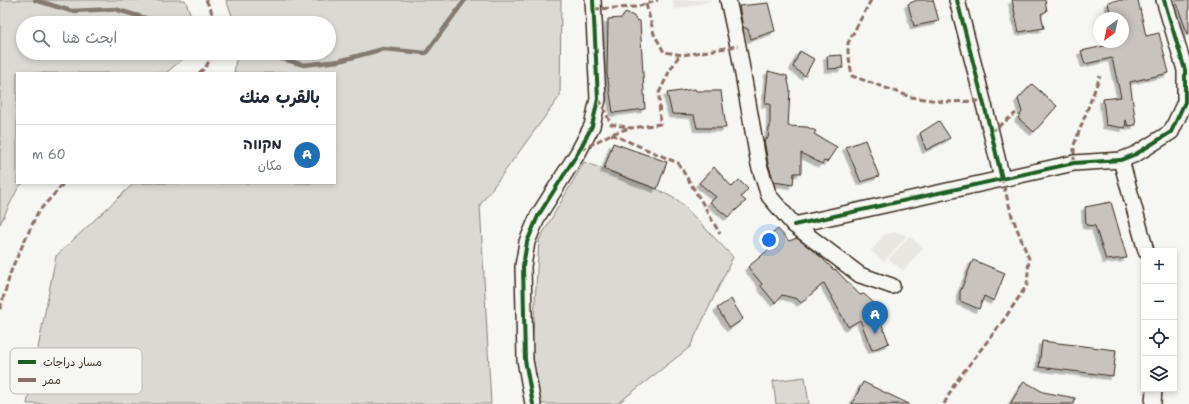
<!DOCTYPE html>
<html lang="ar">
<head>
<meta charset="utf-8">
<style>
	:root { --surface:#fff; --page:#f2f2f3; --text:#1f2937; --muted:#747a83; --line:#e0e1e3; --accent:#1f6fb2 }
	body { margin:0; font-family:"Shantell Sans","Playpen Sans Arabic","Playpen Sans Hebrew",sans-serif; background:var(--page); color:var(--text); direction:rtl }
	.controls { position:absolute; right:12px; bottom:12px; display:grid; overflow:hidden; border-radius:0px; box-shadow:0 2px 6px #0003 }
	.controls button { width:36px; height:36px; display:grid; place-items:center; padding:0; border:0; border-bottom:1px solid var(--line); background:var(--surface); color:var(--text); font:20px sans-serif }
	.compass { position:absolute; left:1093px; top:12px; width:36px; height:36px; border-radius:50%; background:var(--surface); box-shadow:0 2px 6px #0003; rotate:213deg }
	.you { position:absolute; left:769px; top:240px; width:14px; height:14px; margin:-10px; border:3px solid #fff; border-radius:50%; background:#1a73e8; box-shadow:0 0 0 6px #1a73e833 }
	.badge { display:grid; place-items:center; width:26px; height:26px; border-radius:50%; background:var(--accent); color:#fff; font-size:13px; font-weight:700 }
	.pin { position:absolute; translate:-50% -33px; filter:drop-shadow(0 1px 2px #0008) }
	.pin::after { content:''; position:absolute; top:21px; width:14px; height:12px; background:inherit; clip-path:polygon(0 0,100% 0,50% 100%) }
	.list { margin:0; padding:0; list-style:none }
	h2 { display:flex; justify-content:space-between; align-items:center; height:52px; margin:0; padding:0 16px; font-size:17px }
	h2 small { font-size:13px; font-weight:400; color:var(--muted) }
	.list li { display:grid; grid-template-columns:26px 1fr auto; gap:12px; align-items:center; box-sizing:border-box; height:60px; padding:0 16px; border-top:1px solid var(--line) }
	.list b { display:block; font-size:15px; white-space:nowrap }
	.list p { margin:0; font-size:13px; white-space:nowrap; color:var(--muted) }
	.list em { font-size:13px; font-style:normal; color:var(--muted) }
	.icon { flex:none; width:22px; height:22px; fill:none; stroke:currentColor; stroke-width:2; stroke-linecap:round; stroke-linejoin:round }
	.map { position:relative; flex:none; width:1189px; height:404px; overflow:hidden; direction:ltr }
	.search { position:absolute; background:var(--surface); box-shadow:0 2px 6px #0003; left:16px; top:16px; width:320px; height:44px; display:flex; align-items:center; gap:10px; box-sizing:border-box; padding:0 14px; border-radius:22px; color:var(--muted); font-size:15px }
	.panel { position:absolute; background:var(--surface); box-shadow:0 2px 6px #0003; left:16px; top:72px; width:320px; height:112px; border-radius:0px; direction:rtl }
	.map>svg:first-child { display:block }
</style>
</head>
<body>
<div class="map">
<svg width="1189" height="404" viewBox="0 0 1189 404">
	<defs>
		<filter id="shadow"><feDropShadow dx="-3.5" dy="3.5" stdDeviation="0" flood-color="#0004"/></filter>
	</defs>
	<rect width="100%" height="100%" fill="#f6f6f2"/>
	<filter id="ink" filterUnits="userSpaceOnUse"><feTurbulence type="fractalNoise" baseFrequency=".025" numOctaves="2"/><feDisplacementMap in="SourceGraphic" scale="8" xChannelSelector="R" yChannelSelector="G"/><feConvolveMatrix kernelMatrix="1 2 1 2 8 2 1 2 1" color-interpolation-filters="sRGB"/></filter>
	<g filter="url(#ink)">
		<g fill="#e8e7e2">
			<path d="M673,0H711V1L674,10Z"/>
			<path d="M894,232L907,235L884,262L871,251L884,235Z"/>
			<path d="M909,236L923,248L903,271L889,259Z"/>
		</g>
		<g fill="#dad9d3" stroke="#8a8278">
			<path d="M0,0H185L194,23H23V53H190L166,73H17V183H23L18,188L0,224Z"/>
			<path d="M226,0H561L560,96L480,205L491,404H27L56,256L134,183H335V73H234L237,53H329V23H235Z"/>
			<path d="M584,162L657,189L679,201L733,257L690,347L617,404H540L531,363L539,240Z"/>
			<path d="M805,377L809,404H776L773,381Z"/>
		</g>
		<g fill="none" stroke-linecap="round" stroke-linejoin="round">
			<g stroke="#857a71" stroke-width="4.5">
				<path d="M35,0L71,11L115,9L161,23"/>
				<path d="M262,53L304,65L339,61L383,49L426,53L465,0"/>
			</g>
		</g>
		<g fill="#c8c3be" stroke="#3b2a1e" filter="url(#shadow)">
			<path d="M917,0H933L939,21L914,26L908,4Z"/>
			<path d="M1012,0H1045L1047,11L1041,14L1044,28L1019,32Z"/>
			<path d="M1119,0H1138L1146,36L1159,33L1169,73L1130,82L1136,125L1128,126L1126,120L1125,128L1106,125L1103,99L1121,97L1112,58L1085,64L1081,51L1123,42V18H1111L1108,2Z"/>
			<path d="M1175,0H1189V35H1188Z"/>
			<path d="M768,3L775,31L751,39L748,29L743,27L739,6Z"/>
			<path d="M626,12L635,17L636,20L640,21L645,109L613,113L607,73L608,19L622,18Z"/>
			<path d="M800,51L814,59L805,76L793,67Z"/>
			<path d="M842,55L843,68L828,69L827,56Z"/>
			<path d="M768,71L787,76L790,90L788,126L807,127L816,131L814,134L837,147L827,162L824,161L822,164L801,153V173H794L793,185L774,182L768,163L764,139L768,138L769,128H770V104H765Z"/>
			<path d="M1032,84L1057,106L1034,132L1018,118L1022,112L1018,99Z"/>
			<path d="M695,89L696,91H721L726,128H697L694,115L672,114L667,93Z"/>
			<path d="M939,121L950,138L926,150L920,133Z"/>
			<path d="M865,140L879,176L861,182L846,147Z"/>
			<path d="M613,143L667,162L657,189L604,169Z"/>
			<path d="M714,167L732,187L739,180L748,189L741,197L746,201L728,217L710,202L716,197L699,183Z"/>
			<path d="M1111,202L1127,258L1106,260L1095,226L1086,225L1085,207Z"/>
			<path d="M778,229L789,241L797,238L822,258L834,270L835,269L860,295L864,294L878,307L877,312L889,343L872,350L860,320L848,327L824,283L801,303L797,299L782,295L775,303L761,286L762,284L748,267L773,246L764,240Z"/>
			<path d="M973,260L1005,273L994,301L984,296L979,309L960,301V292Z"/>
			<path d="M731,299L743,319L730,328L717,308Z"/>
			<path d="M1042,341L1116,350L1113,376L1039,367Z"/>
			<path d="M1024,381L1043,392L1075,398L1074,404H1010Z"/>
			<path d="M863,382L909,404H852Z"/>
		</g>
		<g fill="none" stroke-linecap="round" stroke-linejoin="round">
			<g stroke="#3b2a1e" stroke-width="18">
				<g id="street">
					<path d="M728,0L738,46L759,165L769,196L794,225L860,275L892,286"/>
					<path d="M957,0L991,132L1002,179"/>
					<path d="M1121,160L1146,251"/>
					<path d="M794,225L1074,163L1121,160L1136,154L1171,132L1185,102V70L1164,0"/>
					<path d="M533,404L525,360L523,266L527,242L538,216L579,151L592,126L598,99L593,0"/>
					<path d="M1153,404L1154,389"/>
				</g>
			</g>
			<use href="#street" stroke="#f6f6f2" stroke-width="15"/>
			<g stroke="#8d6e63" stroke-width="3" stroke-dasharray="6 3" stroke-linecap="butt">
				<path d="M206,0L211,10L214,23"/>
				<path d="M871,0L848,43V52L852,76L911,97L945,102L983,101"/>
				<path d="M646,4L654,34L664,52L683,55L738,46"/>
				<path d="M594,9L636,7L658,0"/>
				<path d="M199,73L205,68L214,53"/>
				<path d="M599,99L611,124L631,128L660,124L659,93L669,72L680,54"/>
				<path d="M991,132L1016,113"/>
				<path d="M611,134L678,163L703,204L720,234"/>
				<path d="M581,150L611,134L630,128"/>
				<path d="M1074,163V145L1100,76"/>
				<path d="M0,309L12,268L38,212L64,183"/>
				<path d="M944,404L955,383L1003,321L1027,285L1029,259L1012,216L1002,179"/>
			</g>
			<g stroke="#f6f6f2" stroke-width="6">
				<g id="cycleway">
					<path d="M957,0L991,132L1002,179"/>
					<path d="M794,225L1074,163L1121,160L1136,154L1171,132L1185,102V70L1164,0"/>
					<path d="M533,404L525,360L523,266L527,242L538,216L579,151L592,126L598,99L593,0"/>
				</g>
			</g>
			<use href="#cycleway" stroke="#1b5e20" stroke-width="4"/>
		</g>
	</g>
	<rect x="10" y="348" width="132" height="46" rx="6" fill="#f6f6f2" stroke="#beb9b2" stroke-width="1"/>
	<rect x="18" y="360" width="18" height="4" fill="#1b5e20"/>
	<rect x="18" y="378" width="18" height="4" fill="#8d6e63"/>
	<g font-size="11" fill="#3b2a1e">
		<text x="43" y="366">مسار دراجات</text>
		<text x="43" y="384">ممر</text>
	</g>
</svg>
<div class="controls">
<button>+</button>
<button>−</button>
<button><svg class="icon" aria-label="locate" viewBox="0 0 24 24"><circle cx="12" cy="12" r="6"/><path d="M12 2v4M12 18v4M2 12h4M18 12h4"/></svg></button>
<button><svg class="icon" aria-label="layers" viewBox="0 0 24 24"><path d="M12 4l9 5-9 5-9-5zM3 14l9 5 9-5"/></svg></button>
</div>
<svg class="compass" viewBox="-18 -18 36 36"><path d="M0-13l5 13h-10z" fill="#e53935"/><path d="M0 13l5-13h-10z" fill="#747a83"/></svg>
<div class="you"></div>
<div class="pin badge" style="left:875px;top:334px">A</div>
<div class="search"><svg class="icon" aria-label="search" viewBox="0 0 24 24"><circle cx="10" cy="10" r="6"/><path d="M15 15l6 6"/></svg>ابحث هنا</div>
<section class="panel">
<h2>بالقرب منك<small></small></h2>
<ul class="list">
<li><span class="badge">A</span><div><b>מקווה</b><p>مكان</p></div><em>60 m</em></li>
</ul>
</section>
</div>
</body>
</html>
